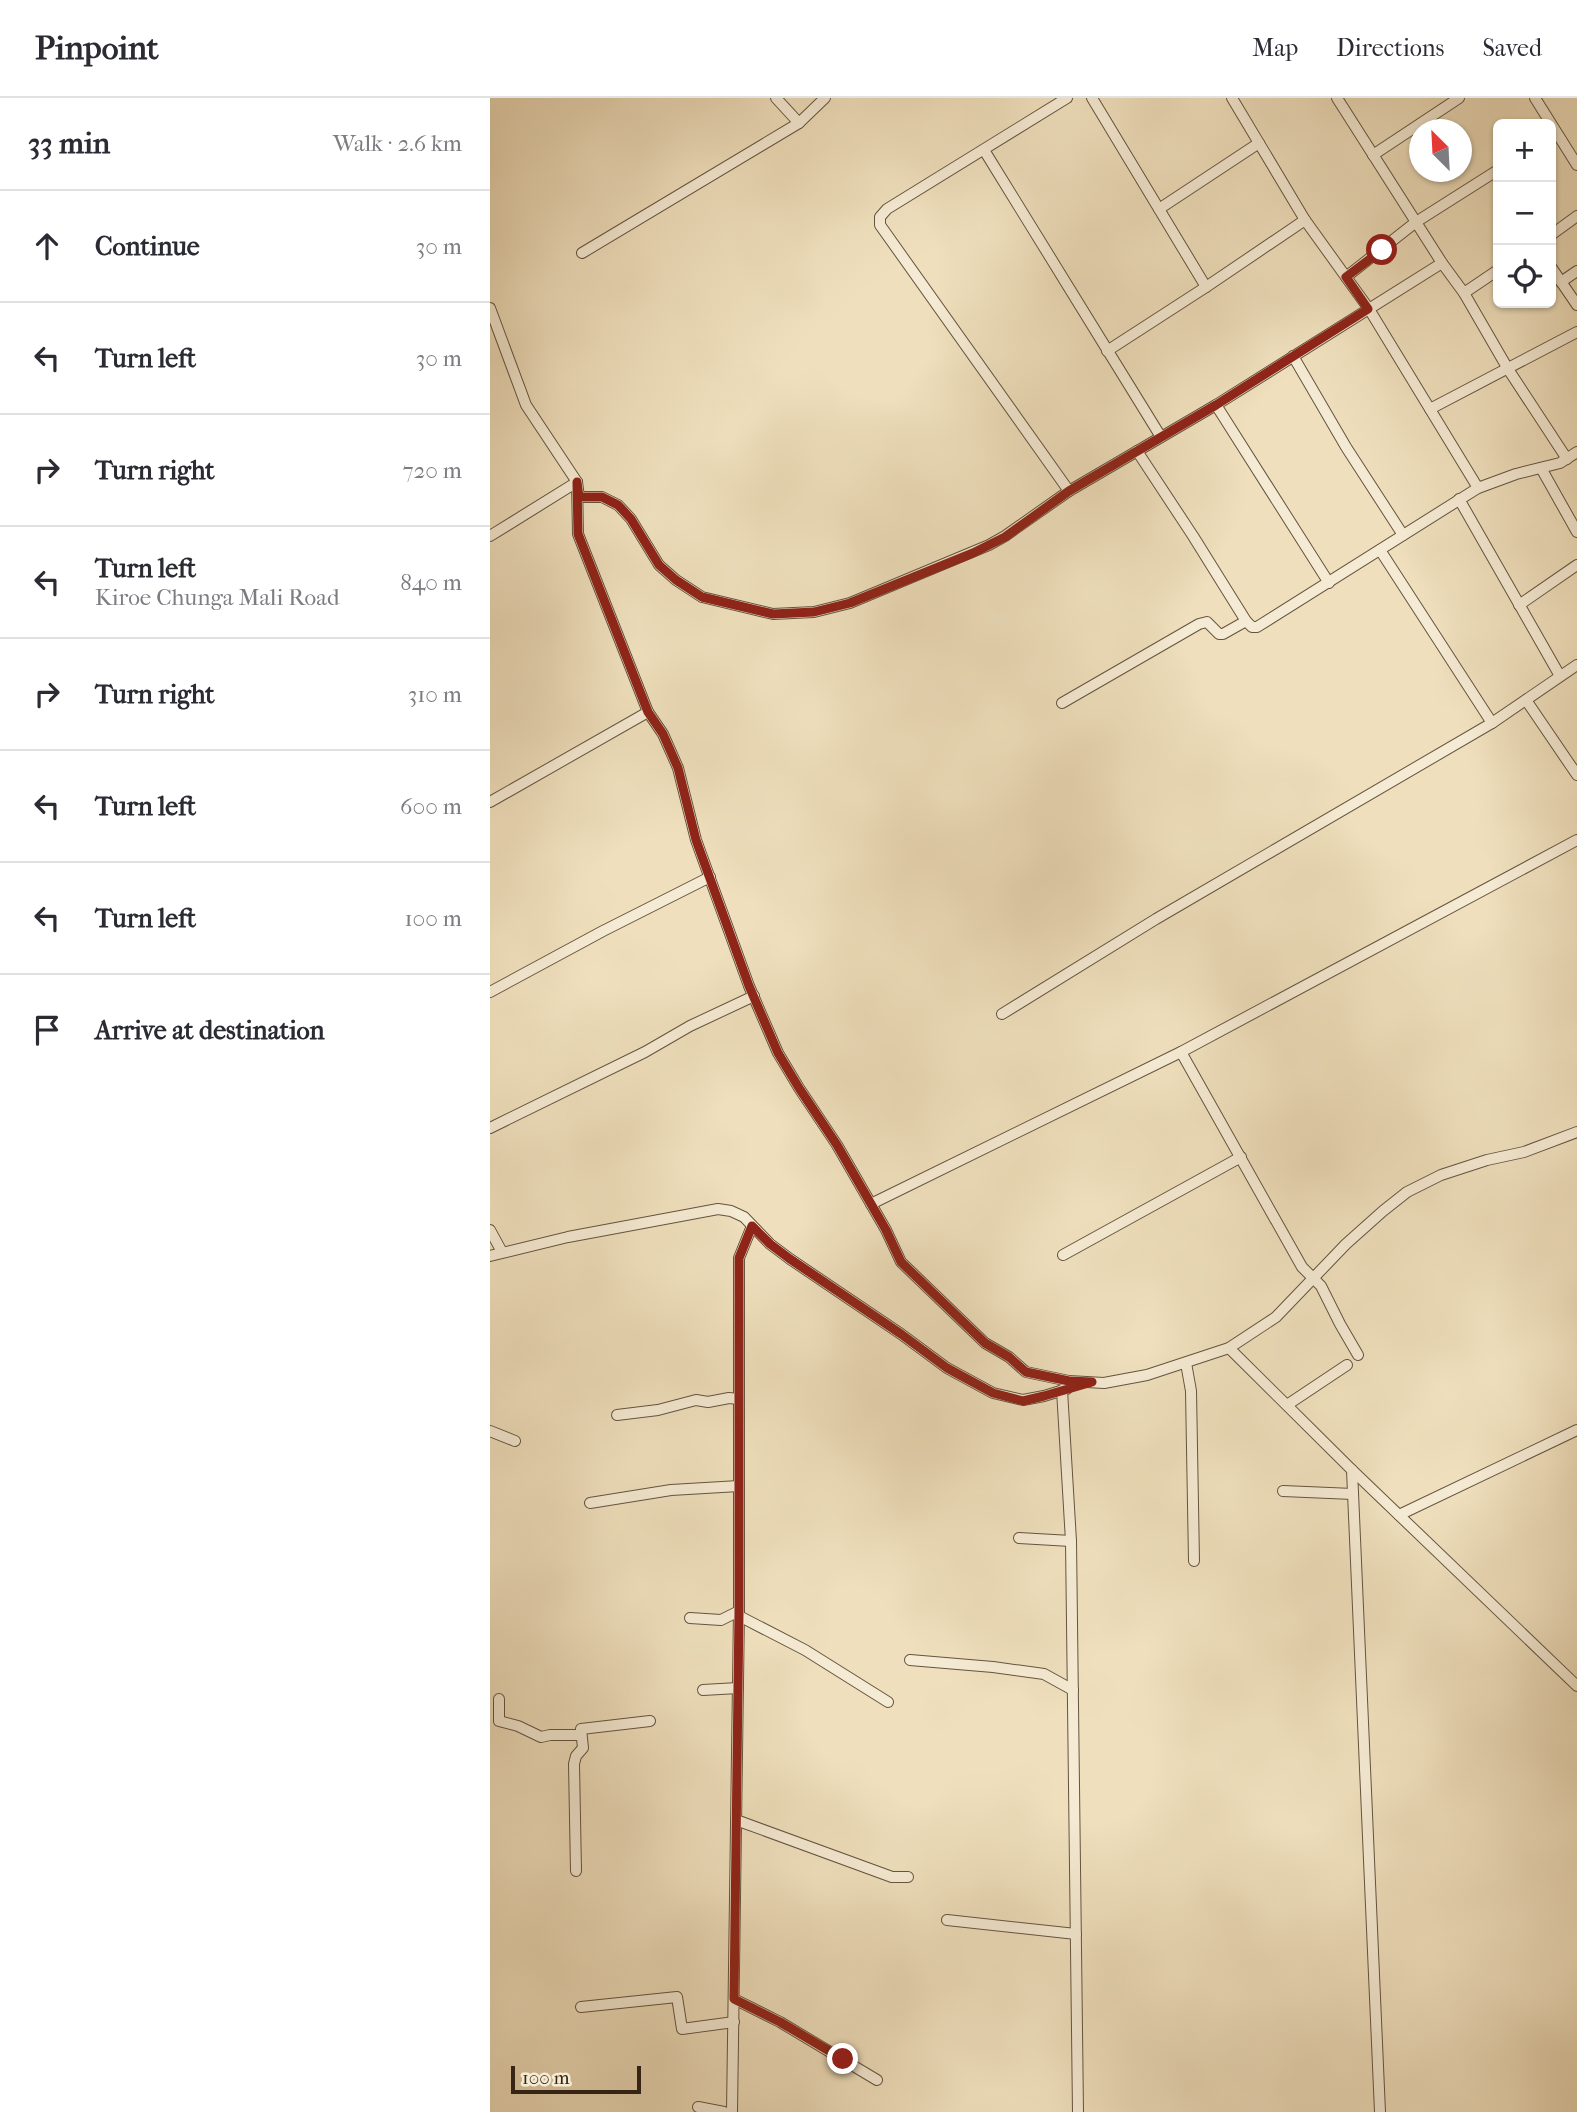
<!DOCTYPE html>
<html lang="en">
<head>
<meta charset="utf-8">
<style>
	:root { --surface:#fff; --page:#f7f7f7; --text:#2b2b33; --muted:#7c7c81; --line:#e1e1e2 }
	body { margin:0; font-family:"IM FELL French Canon",serif; background:var(--page); color:var(--text) }
	.controls { position:absolute; right:21px; top:21px; display:grid; overflow:hidden; border-radius:10px; box-shadow:0 2px 5px #0004 }
	.controls button { width:63px; height:63px; display:grid; place-items:center; padding:0; border:0; border-bottom:2px solid var(--line); background:var(--surface); color:var(--text); font:35px sans-serif }
	.compass { position:absolute; left:919px; top:21px; width:63px; height:63px; border-radius:50%; background:var(--surface); box-shadow:0 2px 5px #0004; rotate:336deg }
	.scale { position:absolute; left:21px; bottom:18px; width:130px; box-sizing:border-box; padding-left:7px; border:4px solid #362515; border-top:0; font-size:19px; line-height:24px; white-space:nowrap; color:#362515; -webkit-text-stroke:5px #f5ead3; paint-order:stroke }
	.stop { position:absolute; width:21px; height:21px; margin:-16px; border:5px solid #8f2418; border-radius:50%; background:#fff }
	.stop.end { background:#8f2418; border-color:#fff; box-shadow:0 2px 7px #0008 }
	.list { margin:0; padding:0; list-style:none }
	h2 { display:flex; justify-content:space-between; align-items:center; height:91px; margin:0; padding:0 28px; font-size:30px }
	h2 small { font-size:23px; font-weight:400; color:var(--muted) }
	.list li { display:grid; grid-template-columns:46px 1fr auto; gap:21px; align-items:center; box-sizing:border-box; height:112px; padding:0 28px; border-top:2px solid var(--line) }
	.list b { display:block; font-size:26px; white-space:nowrap }
	.list p { margin:0; font-size:23px; white-space:nowrap; color:var(--muted) }
	.list em { font-size:23px; font-style:normal; color:var(--muted) }
	.icon { flex:none; width:38px; height:38px; fill:none; stroke:currentColor; stroke-width:2; stroke-linecap:round; stroke-linejoin:round }
	.map { position:relative; flex:none; width:1087px; height:2014px; overflow:hidden }
	header { display:flex; align-items:center; gap:42px; box-sizing:border-box; height:98px; padding:0 35px; background:var(--surface); border-bottom:2px solid var(--line) }
	header strong { font-size:33px }
	nav { display:flex; gap:38px; margin-inline-start:auto; font-size:24px }
	main { display:flex }
	aside { flex:1; background:var(--surface) }
	.map>svg:first-child { display:block }
</style>
</head>
<body>
<header>
<strong>Pinpoint</strong>
<nav><a>Map</a><a>Directions</a><a>Saved</a></nav>
</header>
<main>
<aside>
<h2>33 min<small>Walk · 2.6 km</small></h2>
<ul class="list">
<li><svg class="icon" aria-label="ahead" viewBox="0 0 24 24"><path d="M12 20V5M6 11l6-6 6 6"/></svg><div><b>Continue</b></div><em>30 m</em></li>
<li><svg class="icon" aria-label="left" viewBox="0 0 24 24"><path d="M17 20v-9H6M10 6l-5 5 5 5"/></svg><div><b>Turn left</b></div><em>30 m</em></li>
<li><svg class="icon" aria-label="right" viewBox="0 0 24 24"><path d="M7 20v-9h11M14 6l5 5-5 5"/></svg><div><b>Turn right</b></div><em>720 m</em></li>
<li><svg class="icon" aria-label="left" viewBox="0 0 24 24"><path d="M17 20v-9H6M10 6l-5 5 5 5"/></svg><div><b>Turn left</b><p>Kiroe Chunga Mali Road</p></div><em>840 m</em></li>
<li><svg class="icon" aria-label="right" viewBox="0 0 24 24"><path d="M7 20v-9h11M14 6l5 5-5 5"/></svg><div><b>Turn right</b></div><em>310 m</em></li>
<li><svg class="icon" aria-label="left" viewBox="0 0 24 24"><path d="M17 20v-9H6M10 6l-5 5 5 5"/></svg><div><b>Turn left</b></div><em>600 m</em></li>
<li><svg class="icon" aria-label="left" viewBox="0 0 24 24"><path d="M17 20v-9H6M10 6l-5 5 5 5"/></svg><div><b>Turn left</b></div><em>100 m</em></li>
<li><svg class="icon" aria-label="arrive" viewBox="0 0 24 24"><path d="M6 21V4h12l-3 4 3 4H6"/></svg><div><b>Arrive at destination</b></div></li>
</ul>
</aside>
<div class="map">
<svg width="1087" height="2014" viewBox="0 0 1087 2014">
	<rect width="100%" height="100%" fill="#efdfbc"/>
	<filter id="stains"><feTurbulence type="fractalNoise" baseFrequency=".00286" numOctaves="4"/><feColorMatrix values="0 0 0 0 .2 0 0 0 0 .09 0 0 0 0 .02 0 0 0 .5 -.17"/></filter>
	<radialGradient id="worn" r=".72"><stop offset=".6" stop-color="#630" stop-opacity="0"/><stop offset="1" stop-color="#630" stop-opacity=".3"/></radialGradient>
	<g fill="none" stroke-linecap="round" stroke-linejoin="round">
		<g stroke="#64543f" stroke-width="12">
			<g id="street">
				<path d="M286,0L309,25"/>
				<path d="M577,0L397,111L390,119V127L579,393"/>
				<path d="M602,0L716,189"/>
				<path d="M742,0L815,122L879,211L988,390"/>
				<path d="M847,0L952,165L974,195L1018,271L1077,361"/>
				<path d="M1045,0L1087,67"/>
				<path d="M494,52L671,339"/>
				<path d="M883,57L969,0"/>
				<path d="M669,111L769,45"/>
				<path d="M1061,137L1087,118"/>
				<path d="M92,155L309,25L335,0"/>
				<path d="M1061,169L1087,207"/>
				<path d="M856,179L926,124L1008,72"/>
				<path d="M1071,184L1087,173"/>
				<path d="M974,195L1008,172"/>
				<path d="M0,210L36,307L87,384L89,399H112L128,407L141,421L169,467L186,482L212,499L283,516L324,514L360,505L499,447L515,438L579,393L726,307L952,165"/>
				<path d="M617,253L716,189L815,122"/>
				<path d="M803,258L856,349L913,437"/>
				<path d="M726,307L839,485"/>
				<path d="M940,311L1087,234"/>
				<path d="M647,353L703,438L756,523L762,529H767L988,390L1026,376L1070,365L1087,354"/>
				<path d="M1051,370L1087,434"/>
				<path d="M87,384L88,436L158,614L173,636L188,670L206,742L259,888L288,955L309,990L347,1047L396,1132L411,1164L495,1245L519,1259L536,1274L579,1283L614,1285L657,1277L739,1250L786,1219L856,1146L893,1113L917,1094L951,1077L997,1062L1034,1054L1087,1034"/>
				<path d="M969,401L1070,578"/>
				<path d="M0,438L87,384"/>
				<path d="M890,452L1002,625L1087,567"/>
				<path d="M1029,507L1087,467"/>
				<path d="M1036,602L1087,677"/>
				<path d="M572,605L709,526L717,524L729,536H733L756,523"/>
				<path d="M0,704L158,614"/>
				<path d="M0,894L113,833L220,779"/>
				<path d="M512,916L666,821L1002,625"/>
				<path d="M691,954L812,1169L831,1188L850,1226L868,1257"/>
				<path d="M0,1030L155,954L200,928L264,898"/>
				<path d="M381,1106L691,954L1087,742"/>
				<path d="M0,1132L12,1154"/>
				<path d="M573,1157L751,1059"/>
				<path d="M0,1158L78,1139L228,1111L241,1113L254,1119L280,1146L300,1161L411,1236L457,1270L503,1295L533,1302L554,1298L577,1291"/>
				<path d="M739,1250L862,1372L1087,1588"/>
				<path d="M696,1265L701,1293L704,1463"/>
				<path d="M572,1292L581,1443L588,2014"/>
				<path d="M797,1307L857,1267"/>
				<path d="M127,1317L168,1312L206,1302L218,1304L239,1300L249,1301"/>
				<path d="M0,1333L25,1343"/>
				<path d="M862,1372L890,2014"/>
				<path d="M793,1393L863,1396"/>
				<path d="M100,1405L181,1392L249,1388"/>
				<path d="M909,1417L1087,1332"/>
				<path d="M529,1440L581,1443"/>
				<path d="M249,1518L315,1552L398,1604"/>
				<path d="M200,1520L231,1522L249,1513"/>
				<path d="M420,1562L503,1569L554,1576L583,1592"/>
				<path d="M213,1592L248,1590"/>
				<path d="M9,1601V1623L28,1628L51,1639L60,1637H91"/>
				<path d="M246,1722L402,1779H418"/>
				<path d="M86,1773L84,1666L86,1658L93,1650L91,1631L160,1623"/>
				<path d="M457,1822L586,1836"/>
				<path d="M244,1901L290,1924L387,1982"/>
				<path d="M91,1909L187,1899L192,1931L244,1924"/>
				<path d="M208,2009L234,2014"/>
				<path d="M242,2014L249,1513V1160L262,1128"/>
			</g>
		</g>
		<use href="#street" stroke="#f5ead3" stroke-width="10"/>
	</g>
	<g fill="none" stroke-linecap="round" stroke-linejoin="round">
		<path stroke="#8f2418" stroke-width="9" d="M353,1961L290,1924L244,1901L249,1513V1160L262,1128L280,1146L300,1161L411,1236L457,1270L503,1295L533,1303L554,1298L602,1284L579,1283L536,1274L519,1259L495,1245L411,1164L396,1132L347,1047L309,990L288,955L259,888L206,742L188,670L173,636L158,614L88,436L87,384L89,399H112L128,407L141,421L169,467L186,482L212,499L283,516L324,514L360,505L483,455L515,439L579,393L726,307L878,211L856,179L892,152"/>
	</g>
	<rect width="100%" height="100%" filter="url(#stains)"/>
	<rect width="100%" height="100%" fill="url(#worn)"/>
</svg>
<div class="controls">
<button>+</button>
<button>−</button>
<button><svg class="icon" aria-label="locate" viewBox="0 0 24 24"><circle cx="12" cy="12" r="6"/><path d="M12 2v4M12 18v4M2 12h4M18 12h4"/></svg></button>
</div>
<svg class="compass" viewBox="-18 -18 36 36"><path d="M0-13l5 13h-10z" fill="#e53935"/><path d="M0 13l5-13h-10z" fill="#7c7c81"/></svg>
<div class="scale">100 m</div>
<div class="stop" style="left:892px;top:152px"></div>
<div class="stop end" style="left:353px;top:1961px"></div>
</div>
</main>
</body>
</html>
